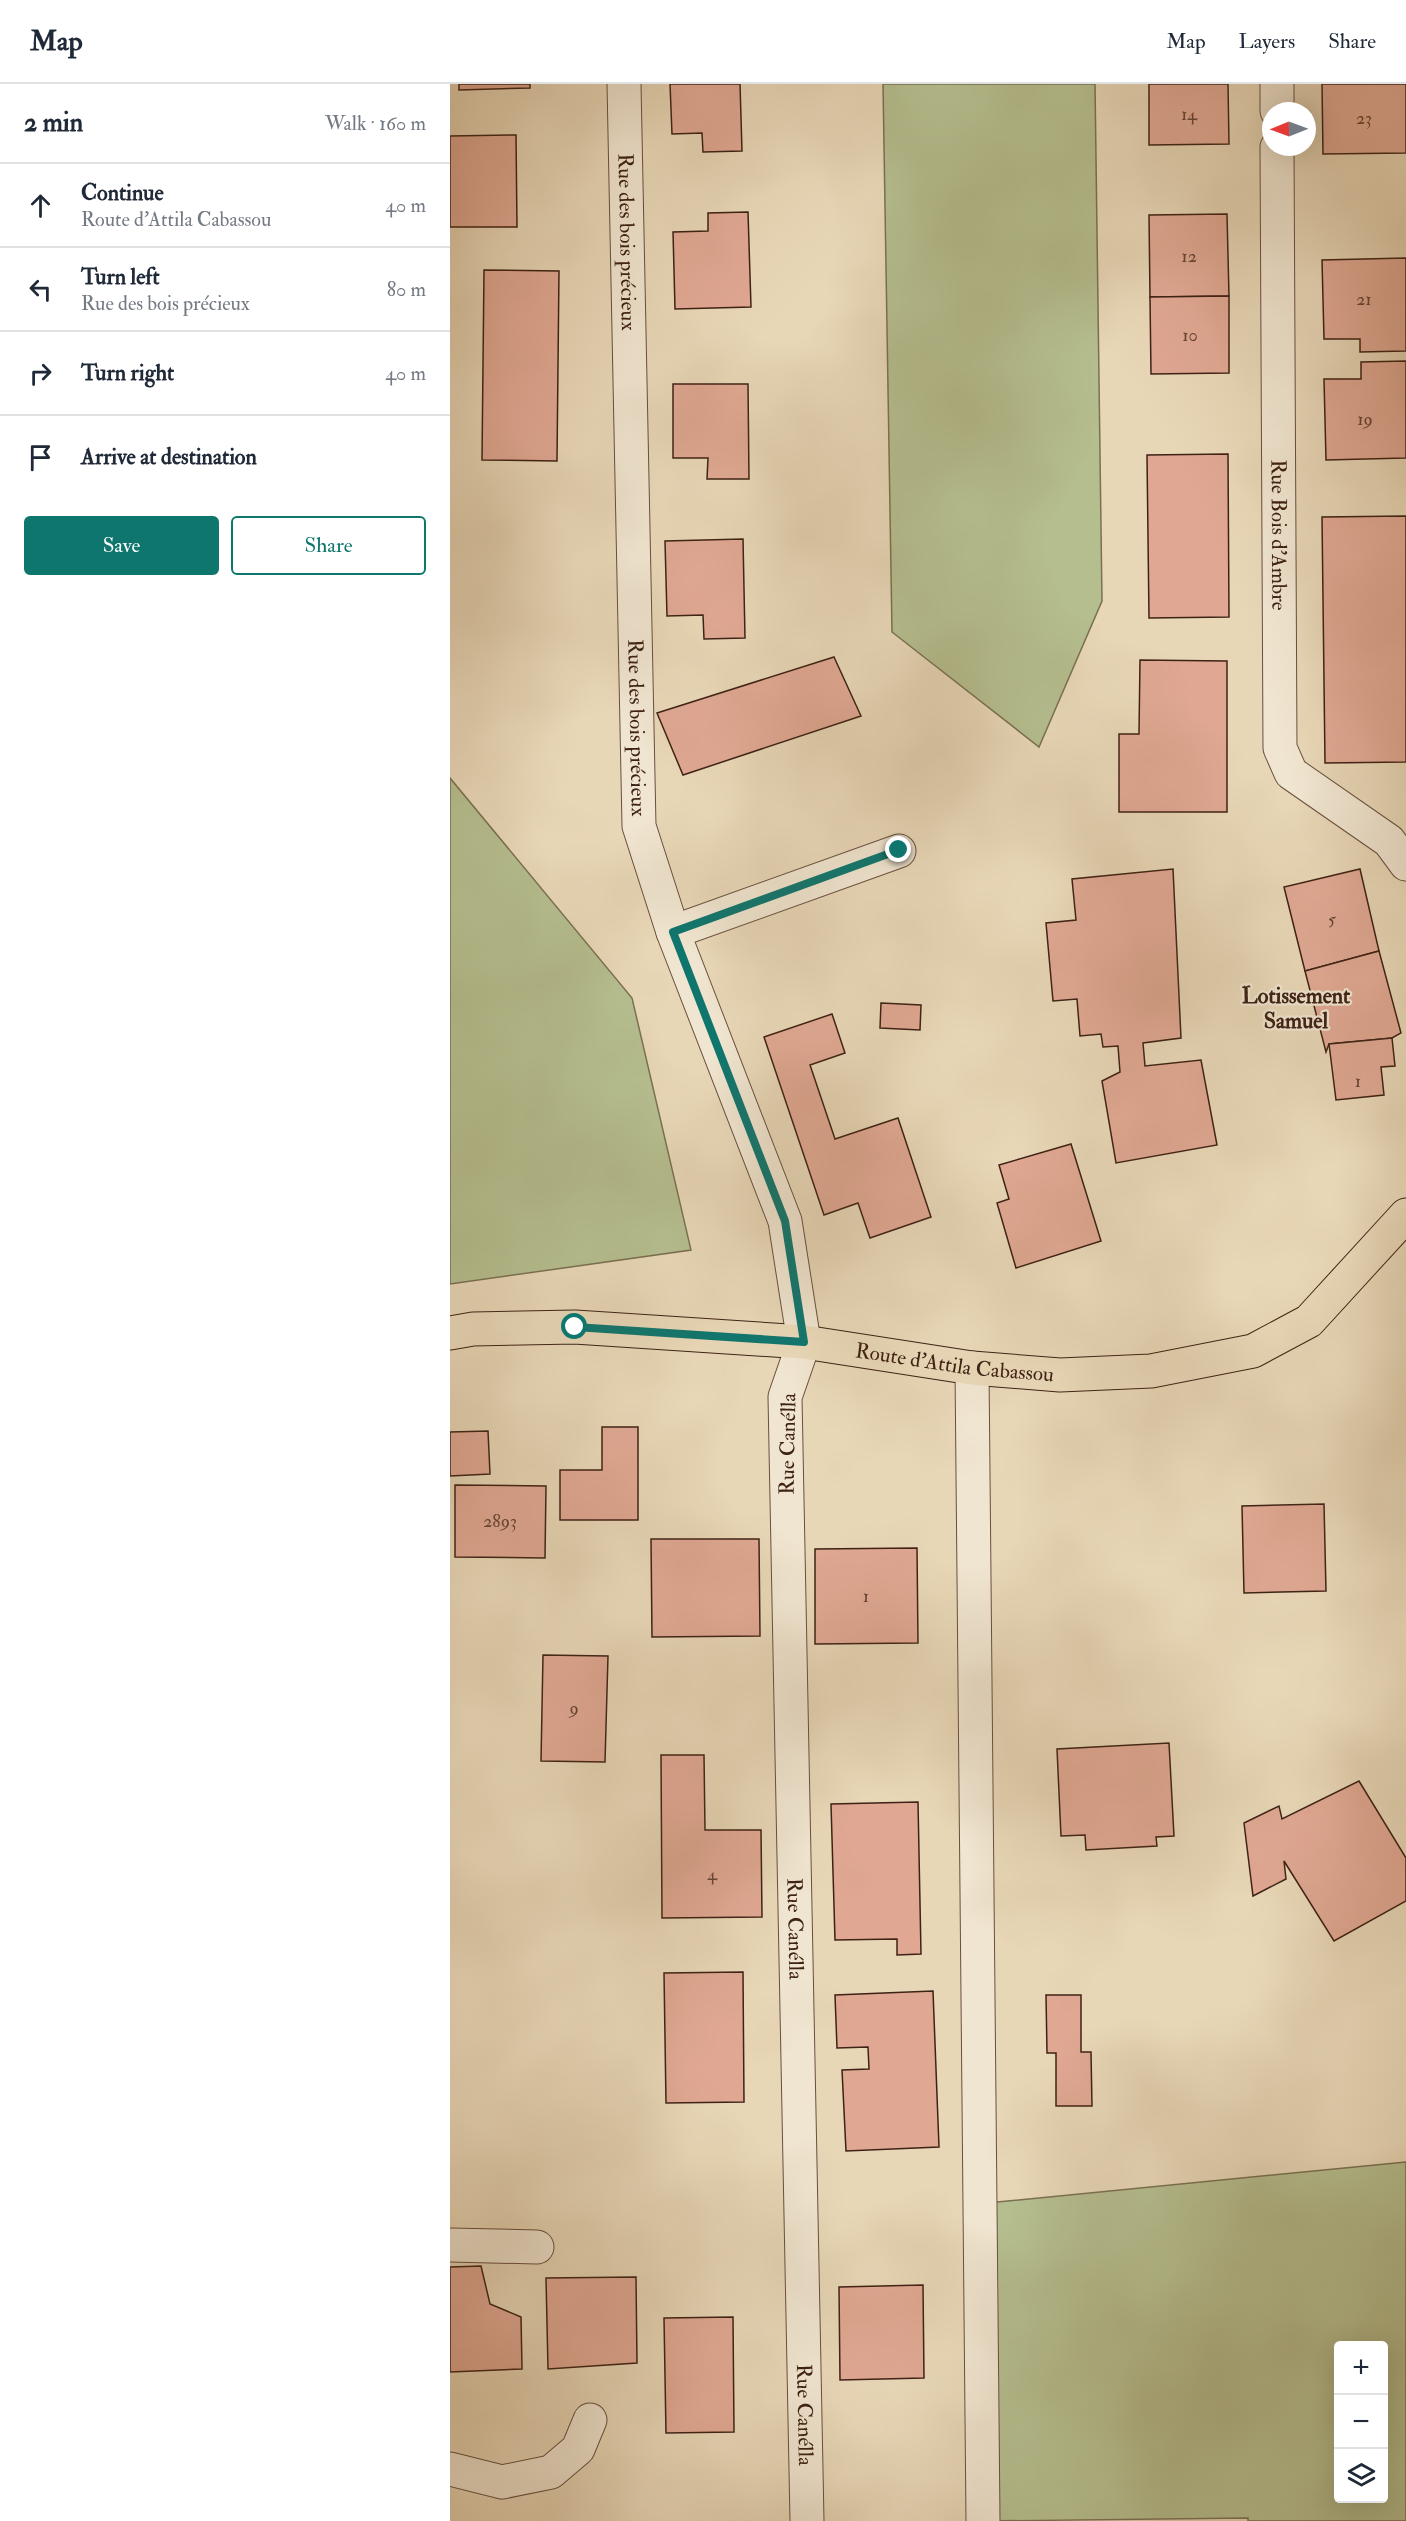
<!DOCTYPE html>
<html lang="en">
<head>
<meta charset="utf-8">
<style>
	:root { --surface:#fff; --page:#f6f6f7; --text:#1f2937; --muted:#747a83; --line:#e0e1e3; --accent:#0f766e }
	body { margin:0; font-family:"IM FELL Double Pica",serif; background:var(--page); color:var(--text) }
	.controls { position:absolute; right:18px; bottom:18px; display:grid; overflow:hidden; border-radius:6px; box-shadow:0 6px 24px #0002 }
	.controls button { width:54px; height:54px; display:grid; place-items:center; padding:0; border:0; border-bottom:2px solid var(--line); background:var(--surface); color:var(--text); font:30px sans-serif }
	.compass { position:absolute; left:812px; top:18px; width:54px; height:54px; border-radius:50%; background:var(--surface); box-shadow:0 6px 24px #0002; rotate:269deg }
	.stop { position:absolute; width:18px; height:18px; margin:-14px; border:4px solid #0f766e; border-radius:50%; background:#fff }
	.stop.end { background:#0f766e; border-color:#fff; box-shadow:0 2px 6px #0008 }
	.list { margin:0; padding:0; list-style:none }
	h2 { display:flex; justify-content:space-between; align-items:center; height:78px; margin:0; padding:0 24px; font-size:26px }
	h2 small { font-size:20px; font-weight:400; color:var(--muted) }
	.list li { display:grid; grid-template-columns:39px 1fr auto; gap:18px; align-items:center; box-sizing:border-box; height:84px; padding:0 24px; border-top:2px solid var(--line) }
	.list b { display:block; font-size:22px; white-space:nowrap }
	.list p { margin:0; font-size:20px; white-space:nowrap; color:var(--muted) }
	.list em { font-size:20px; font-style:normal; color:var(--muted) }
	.actions { display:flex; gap:12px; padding:18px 24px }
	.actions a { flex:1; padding:14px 0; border:2px solid var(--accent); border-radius:6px; text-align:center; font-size:21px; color:var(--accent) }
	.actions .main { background:var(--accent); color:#fff }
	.icon { flex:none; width:33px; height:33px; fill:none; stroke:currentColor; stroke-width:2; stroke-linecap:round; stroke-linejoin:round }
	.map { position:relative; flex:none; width:956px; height:2437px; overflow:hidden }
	header { display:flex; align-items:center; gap:36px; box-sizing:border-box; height:84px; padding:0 30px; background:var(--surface); border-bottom:2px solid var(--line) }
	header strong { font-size:28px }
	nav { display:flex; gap:33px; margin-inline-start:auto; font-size:21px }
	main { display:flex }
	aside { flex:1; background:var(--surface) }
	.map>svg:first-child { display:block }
</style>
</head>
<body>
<header>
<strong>Map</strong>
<nav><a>Map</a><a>Layers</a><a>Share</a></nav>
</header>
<main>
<aside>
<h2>2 min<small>Walk · 160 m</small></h2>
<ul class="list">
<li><svg class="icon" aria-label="ahead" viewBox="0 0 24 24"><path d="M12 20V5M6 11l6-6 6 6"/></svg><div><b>Continue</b><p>Route d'Attila Cabassou</p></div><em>40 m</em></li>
<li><svg class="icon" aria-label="left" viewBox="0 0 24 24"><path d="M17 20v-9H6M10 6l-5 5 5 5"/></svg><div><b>Turn left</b><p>Rue des bois précieux</p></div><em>80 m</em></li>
<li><svg class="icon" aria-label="right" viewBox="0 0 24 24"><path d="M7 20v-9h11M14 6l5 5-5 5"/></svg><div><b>Turn right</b></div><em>40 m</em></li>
<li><svg class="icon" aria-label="arrive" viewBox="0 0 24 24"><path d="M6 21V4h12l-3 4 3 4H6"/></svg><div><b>Arrive at destination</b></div></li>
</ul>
<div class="actions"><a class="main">Save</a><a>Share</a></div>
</aside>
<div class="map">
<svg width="956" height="2437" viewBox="0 0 956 2437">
	<rect width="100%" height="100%" fill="#e8d7b7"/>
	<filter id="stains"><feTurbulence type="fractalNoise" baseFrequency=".00333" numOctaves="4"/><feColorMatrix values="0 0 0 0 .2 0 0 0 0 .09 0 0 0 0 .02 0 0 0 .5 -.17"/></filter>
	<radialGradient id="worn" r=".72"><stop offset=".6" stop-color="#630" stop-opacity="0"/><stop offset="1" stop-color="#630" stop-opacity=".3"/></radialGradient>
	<g fill="#b5be8f" stroke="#7a7052" stroke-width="1.5" fill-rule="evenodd">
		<path d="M433,0H645L652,517L589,663L442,548Z"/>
		<path d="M0,694L182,914L241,1166L0,1200Z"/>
		<path d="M956,2078V2437H798V2434L533,2437L537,2119ZM888,2262H934V2414H888Z"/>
	</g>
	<g fill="#e0a893" stroke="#3e2215" stroke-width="1.5">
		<path d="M9,0H80V4L9,6Z"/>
		<path d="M220,0H290L292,67L253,68L252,49L222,50Z"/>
		<path d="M699,0H778L779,60L699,61Z"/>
		<path d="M872,0H956V69L873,70Z"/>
		<path d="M66,51L67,143H0V52Z"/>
		<path d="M298,128L301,223L225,225L223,148L258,147V129Z"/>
		<path d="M777,130L779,212L700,213L699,131Z"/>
		<path d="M956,174V267L910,268V255H874L872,176Z"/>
		<path d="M34,186L109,187L107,377L32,376Z"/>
		<path d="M779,212V289L701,290L700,213Z"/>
		<path d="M956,277V374L876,376L874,295H911V278Z"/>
		<path d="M223,300H298L299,395H257L258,374H223Z"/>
		<path d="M778,370L779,533L699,534L697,371Z"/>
		<path d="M956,432V678L875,679L872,433Z"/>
		<path d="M293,455L295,554L254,555L253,531L217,532L215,457Z"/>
		<path d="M384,573L411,632L233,691L207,629Z"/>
		<path d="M690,576L777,577V728H669V650H689Z"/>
		<path d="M723,785L731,954L693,959L695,982L751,976L767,1061L666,1079L652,997L670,988L668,962L653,963L651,950L630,952L627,915L603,917L596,839L626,836L622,795Z"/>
		<path d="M910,785L929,867L855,887L834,803Z"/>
		<path d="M929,867L951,949L942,954L879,960L876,968L855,887Z"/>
		<path d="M431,919L471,921L470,946L430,944Z"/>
		<path d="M382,930L395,969L360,981L385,1055L448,1034L481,1133L420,1154L408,1119L374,1131L314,953Z"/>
		<path d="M942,954L945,982L931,983L934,1011L886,1016L879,960Z"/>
		<path d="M621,1060L651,1157L566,1184L547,1119L559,1115L549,1081Z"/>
		<path d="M152,1343H188V1436H110V1386H152Z"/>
		<path d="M38,1347L40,1390L0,1392V1348Z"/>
		<path d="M5,1401L96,1402L95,1474L5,1473Z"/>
		<path d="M874,1420L876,1507L794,1509L792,1422Z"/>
		<path d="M201,1455H309L310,1552L202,1553Z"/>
		<path d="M467,1464L468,1559L365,1560V1465Z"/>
		<path d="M93,1571L158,1572L155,1678L91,1677Z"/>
		<path d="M719,1659L724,1752L706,1753L707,1762L636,1766L635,1751L611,1752L607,1665Z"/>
		<path d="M211,1671H254L255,1746H311L312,1833L212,1834Z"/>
		<path d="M909,1697L956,1774V1817L884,1857L834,1777L836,1795L803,1812L794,1739L829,1722L832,1735Z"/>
		<path d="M468,1718L471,1870L447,1871V1855L385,1856L381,1720Z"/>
		<path d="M293,1888L294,2018L216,2019L214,1889Z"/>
		<path d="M483,1907L489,2063L396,2067L392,1986L419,1985L418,1963L387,1964L385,1911Z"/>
		<path d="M596,1911H631V1968H641L642,2022H606V1969H597Z"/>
		<path d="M31,2182L40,2220L71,2233L72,2285L0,2288V2183Z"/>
		<path d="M186,2193L187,2279L98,2285L96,2194Z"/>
		<path d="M473,2201L474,2294L390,2296L389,2203Z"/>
		<path d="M283,2233L284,2348L216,2349L214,2234Z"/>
	</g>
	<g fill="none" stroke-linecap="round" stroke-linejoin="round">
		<g stroke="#684f3e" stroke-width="35">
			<g id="minor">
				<path id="s1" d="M174,0L189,742L223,848L335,1137L354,1258L335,1313L357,2437"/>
				<path d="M827,0V27"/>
				<path id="s2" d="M827,63L830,664L841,689L939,757L956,780"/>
				<path d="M223,848L449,767"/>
				<path d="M522,1284L533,2437"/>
				<path d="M0,2161L87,2163"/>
				<path d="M0,2385L52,2398L101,2388L128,2365L140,2336"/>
			</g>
		</g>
		<g stroke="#3e2215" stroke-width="35">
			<g id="major">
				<path id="s3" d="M0,1249L23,1245L125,1243L354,1258L522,1284L610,1291L701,1287L803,1267L859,1237L956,1131"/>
			</g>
		</g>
		<use href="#minor" stroke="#f0e5d0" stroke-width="33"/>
		<use href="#major" stroke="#e8d7b7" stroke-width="33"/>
	</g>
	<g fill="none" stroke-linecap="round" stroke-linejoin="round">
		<path stroke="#0f766e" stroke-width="8" d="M125,1243L354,1258L335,1137L223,848L449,766"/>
	</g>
	<g text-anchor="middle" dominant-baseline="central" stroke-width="4.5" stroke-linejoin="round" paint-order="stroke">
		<g font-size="18" fill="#664434">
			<text x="739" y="30">14</text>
			<text x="914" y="34">23</text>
			<text x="739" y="172">12</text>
			<text x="914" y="215">21</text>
			<text x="740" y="251">10</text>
			<text x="915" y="335">19</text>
			<text x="882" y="835">5</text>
			<text x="908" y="997">1</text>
			<text x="50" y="1437">2893</text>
			<text x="416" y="1512">1</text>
			<text x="124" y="1624">9</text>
			<text x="262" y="1790">4</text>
		</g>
		<g font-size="21" fill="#3e2215" stroke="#f0e5d0">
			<text stroke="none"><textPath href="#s1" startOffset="158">Rue des bois précieux</textPath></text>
			<text stroke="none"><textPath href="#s2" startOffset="388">Rue Bois d'Ambre</textPath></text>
			<text stroke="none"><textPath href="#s1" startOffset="644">Rue des bois précieux</textPath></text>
			<text stroke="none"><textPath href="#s3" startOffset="507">Route d'Attila Cabassou</textPath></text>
			<text transform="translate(338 1360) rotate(-89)">Rue Canélla</text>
			<text stroke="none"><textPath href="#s1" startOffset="1876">Rue Canélla</textPath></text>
			<text stroke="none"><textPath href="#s1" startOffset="2362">Rue Canélla</textPath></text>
		</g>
		<g font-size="22" font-weight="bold" fill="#3e2215" stroke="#f0e5d0">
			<text x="846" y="912">Lotissement<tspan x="846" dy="25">Samuel</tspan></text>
		</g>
	</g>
	<rect width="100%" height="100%" filter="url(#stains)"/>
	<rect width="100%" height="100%" fill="url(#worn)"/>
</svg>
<div class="controls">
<button>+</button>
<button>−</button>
<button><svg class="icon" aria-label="layers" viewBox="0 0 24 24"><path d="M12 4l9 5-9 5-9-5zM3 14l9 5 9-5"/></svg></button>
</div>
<svg class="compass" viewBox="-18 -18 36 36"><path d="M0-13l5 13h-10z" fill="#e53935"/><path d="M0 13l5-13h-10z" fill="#747a83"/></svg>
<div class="stop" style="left:125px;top:1243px"></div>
<div class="stop end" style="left:449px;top:766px"></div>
</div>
</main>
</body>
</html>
